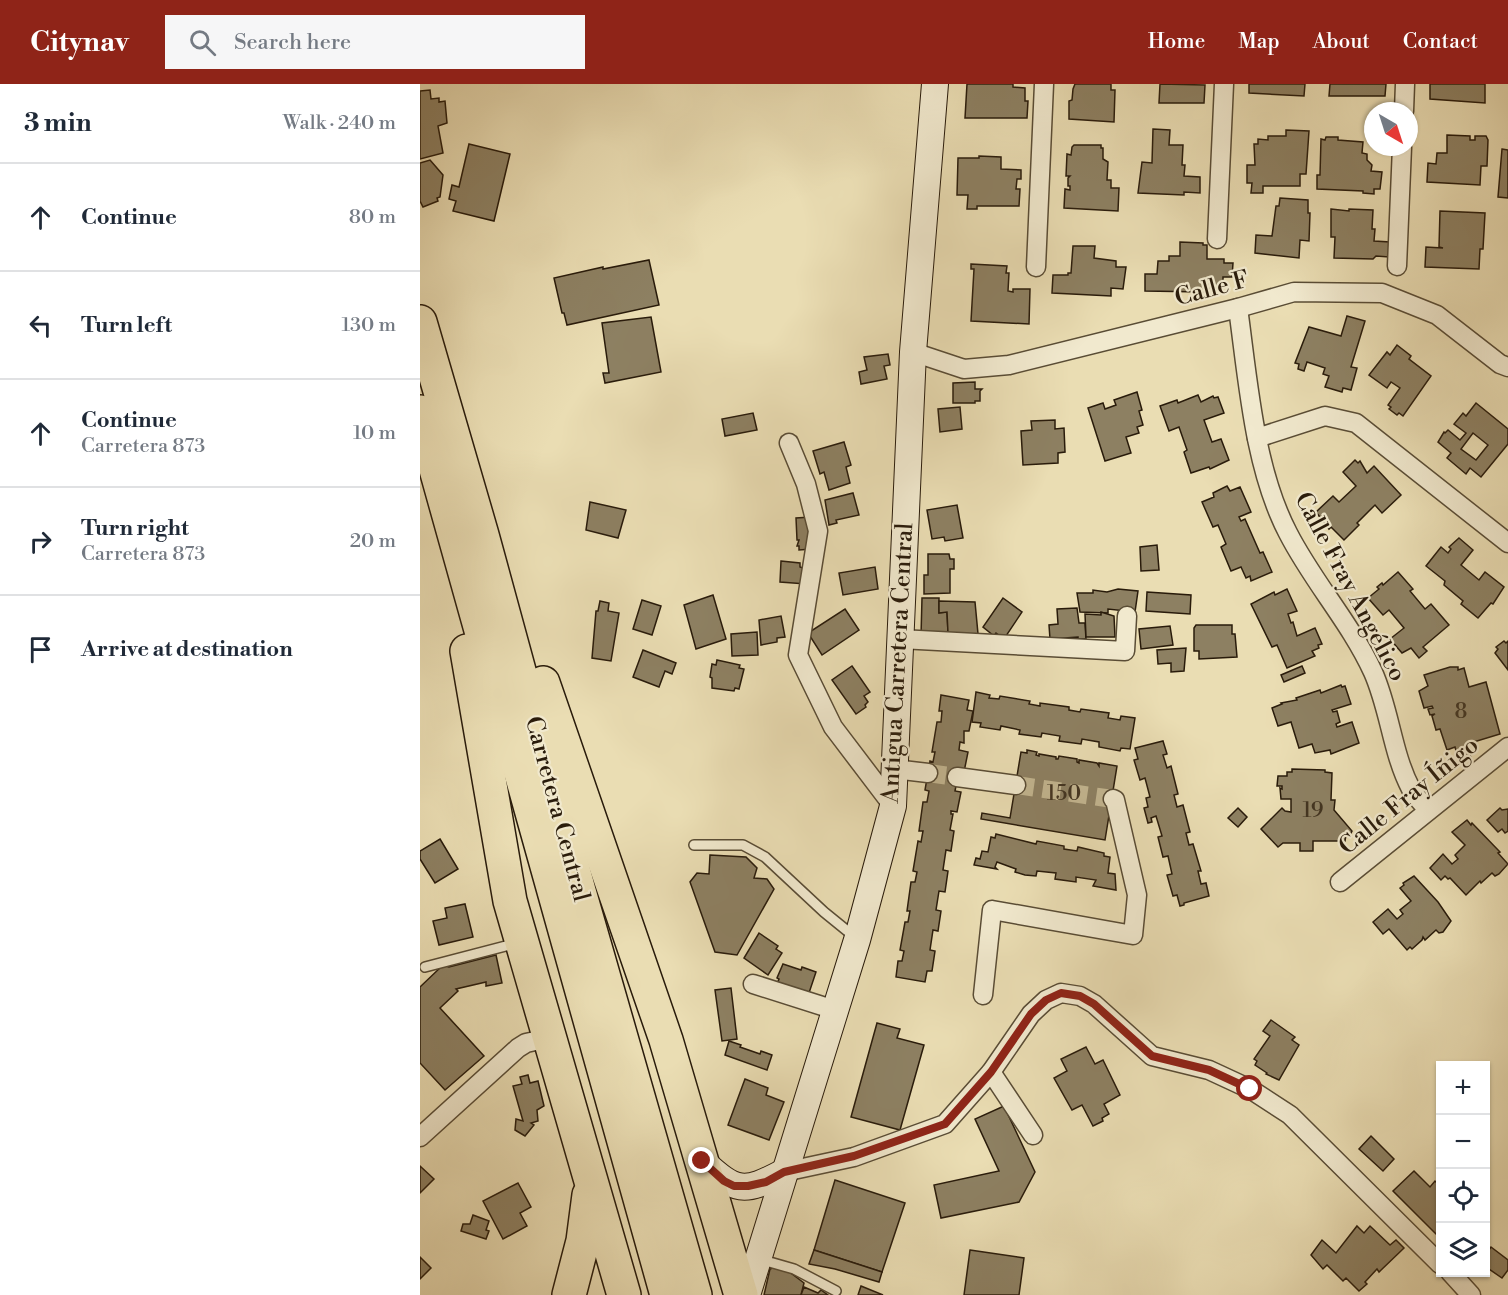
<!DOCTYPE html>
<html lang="en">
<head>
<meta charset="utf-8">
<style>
	:root { --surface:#fff; --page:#f6f6f7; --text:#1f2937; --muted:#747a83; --line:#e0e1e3; --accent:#8f2418 }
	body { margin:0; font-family:"Libre Bodoni",serif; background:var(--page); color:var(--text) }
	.controls { position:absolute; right:18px; bottom:18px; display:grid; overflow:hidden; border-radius:0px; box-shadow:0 2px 4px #0004 }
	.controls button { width:54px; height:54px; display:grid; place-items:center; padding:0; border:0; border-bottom:2px solid var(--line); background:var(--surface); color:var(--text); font:30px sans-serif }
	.compass { position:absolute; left:944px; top:18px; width:54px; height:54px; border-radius:50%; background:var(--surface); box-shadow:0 2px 4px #0004; rotate:141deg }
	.stop { position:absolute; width:18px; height:18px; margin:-14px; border:4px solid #8f2418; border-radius:50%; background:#fff }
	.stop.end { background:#8f2418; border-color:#fff; box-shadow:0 2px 6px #0008 }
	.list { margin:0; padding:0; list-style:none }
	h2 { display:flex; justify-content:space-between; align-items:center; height:78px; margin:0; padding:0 24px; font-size:26px }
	h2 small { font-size:20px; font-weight:400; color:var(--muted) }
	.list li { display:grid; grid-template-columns:39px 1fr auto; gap:18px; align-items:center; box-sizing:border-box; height:108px; padding:0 24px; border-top:2px solid var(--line) }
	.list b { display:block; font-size:22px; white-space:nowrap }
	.list p { margin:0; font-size:20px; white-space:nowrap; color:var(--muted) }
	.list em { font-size:20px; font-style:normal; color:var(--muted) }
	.icon { flex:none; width:33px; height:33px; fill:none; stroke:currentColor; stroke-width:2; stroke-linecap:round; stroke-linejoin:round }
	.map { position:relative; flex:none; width:1088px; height:1211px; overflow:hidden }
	header { display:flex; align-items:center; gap:36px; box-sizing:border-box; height:84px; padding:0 30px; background:var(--accent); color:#fff }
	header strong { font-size:28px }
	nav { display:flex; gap:33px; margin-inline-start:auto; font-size:21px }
	.search { width:420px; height:54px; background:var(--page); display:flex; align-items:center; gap:15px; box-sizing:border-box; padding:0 21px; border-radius:0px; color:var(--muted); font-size:22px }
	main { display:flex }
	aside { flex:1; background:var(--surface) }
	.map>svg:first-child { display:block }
</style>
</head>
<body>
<header>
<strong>Citynav</strong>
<div class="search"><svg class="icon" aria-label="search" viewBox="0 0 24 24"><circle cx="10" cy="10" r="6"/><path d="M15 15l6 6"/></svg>Search here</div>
<nav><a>Home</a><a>Map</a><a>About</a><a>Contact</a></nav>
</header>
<main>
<aside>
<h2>3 min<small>Walk · 240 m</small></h2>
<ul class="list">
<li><svg class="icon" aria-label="ahead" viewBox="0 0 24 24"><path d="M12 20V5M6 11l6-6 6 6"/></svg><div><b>Continue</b></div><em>80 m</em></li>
<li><svg class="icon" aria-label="left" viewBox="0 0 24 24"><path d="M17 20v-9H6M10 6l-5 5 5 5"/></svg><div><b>Turn left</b></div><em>130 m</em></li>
<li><svg class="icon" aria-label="ahead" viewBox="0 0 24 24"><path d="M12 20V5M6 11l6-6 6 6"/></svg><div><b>Continue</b><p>Carretera 873</p></div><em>10 m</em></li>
<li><svg class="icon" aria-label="right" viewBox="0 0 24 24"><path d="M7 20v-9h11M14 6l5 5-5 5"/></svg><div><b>Turn right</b><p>Carretera 873</p></div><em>20 m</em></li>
<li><svg class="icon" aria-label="arrive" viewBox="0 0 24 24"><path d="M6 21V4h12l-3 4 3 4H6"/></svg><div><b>Arrive at destination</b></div></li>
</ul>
</aside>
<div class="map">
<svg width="1088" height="1211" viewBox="0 0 1088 1211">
	<rect width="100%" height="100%" fill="#eaddb3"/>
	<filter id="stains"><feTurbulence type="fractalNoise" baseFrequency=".00333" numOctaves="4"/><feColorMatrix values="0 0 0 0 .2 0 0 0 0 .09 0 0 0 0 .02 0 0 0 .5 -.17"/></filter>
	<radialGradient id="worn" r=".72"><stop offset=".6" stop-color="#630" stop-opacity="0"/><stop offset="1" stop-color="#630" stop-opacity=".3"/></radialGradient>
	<g fill="#8d8062" stroke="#291b0b" stroke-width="1.5" fill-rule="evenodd">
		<path d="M547,0H593V3L605,4V17H608L607,34H545Z"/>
		<path d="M655,0H691V6H695L694,38L649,35V17L652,16L653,5Z"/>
		<path d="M740,0L785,1L784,19H739Z"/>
		<path d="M829,0H885L884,12L829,9Z"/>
		<path d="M910,0H966L965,12H909Z"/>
		<path d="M1010,0H1065V19L1010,15Z"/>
		<path d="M10,6L11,15L19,14V18L25,17L27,39L18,42L23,69L0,75V7Z"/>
		<path d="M733,45L750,46L749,61H763L762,81H765L764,92L780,93V109L764,108V111L718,109L722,78L732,79Z"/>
		<path d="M866,46L889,47L886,90H880V102H843V109H831L832,99H827V81H835L834,60H838V55L848,56V52H866Z"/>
		<path d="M1027,51L1050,52V56H1055V52H1066L1068,56L1067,82H1061L1060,101L1007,98L1008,79L1016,80L1017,69H1027Z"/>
		<path d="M906,53H918V56L943,58L942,69L947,70V76L952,81L951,87L962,88L960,105H954V110L943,109V107L897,105V91H900L901,55L905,56Z"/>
		<path d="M49,60L90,70L74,137L33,127L36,117L29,115L32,101L39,103Z"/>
		<path d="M654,61H681V64H683V75L688,78L687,96H691V104H699L698,127L644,124L645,105L650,106V102H648V94L650,92H646L647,70L651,71L652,63Z"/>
		<path d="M1082,65L1088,66V114L1078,113Z"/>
		<path d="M559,72L581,73V85L601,86V95H597L596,105H600L599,122H557V125H547L548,111H537L538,74H559Z"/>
		<path d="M10,76L23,91L20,113L17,114L18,117L3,123L0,117V79Z"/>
		<path d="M860,114L888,116V129H890L889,157L880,156L879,174L835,169L836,151L852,152L856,122H859Z"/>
		<path d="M911,125L929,127V125L953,126L952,145H955L954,157L970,158L969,173L956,172L953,175L914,174L915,153H911Z"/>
		<path d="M1020,127L1065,129L1063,165H1060L1059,185L1005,183L1006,163L1023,164L1019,163Z"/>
		<path d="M760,158L783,159V161H787V175H804V179H813L812,193H803V206L785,205V203L783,208L725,207V190H737L738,177H749V172H760Z"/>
		<path d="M653,162H675L674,174L696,177V183H706L703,205L691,204V212L632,209L633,191H648V189H651Z"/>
		<path d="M229,176L239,221L147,241L144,229H142L134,194L183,183V185Z"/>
		<path d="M551,180L587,182L586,189H589L588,207L593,208V205H610L609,240L551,237L554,185H551Z"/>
		<path d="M927,232L945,237L931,283L937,284L931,306L923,304L922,308L905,303L909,292L903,290L905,284L887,278L884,287L878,285L879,280L875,279L889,243L921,252Z"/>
		<path d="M231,233L241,288L185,299L183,289H189L182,239Z"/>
		<path d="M977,261L991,272L989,275L1011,292L983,332L979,329L977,331L969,325L971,323L968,321L980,304L971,298L967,304L949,291L967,268L970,271Z"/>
		<path d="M468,270L470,281L464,282L467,295L441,300L439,288L447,286L444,273Z"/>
		<path d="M555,298V305H562L560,307V317H555V319H533V299Z"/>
		<path d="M717,308L722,326L719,327L723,341L717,343L719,349L706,353L711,369L685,377L668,324L683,319L685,325L696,321L694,316Z"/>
		<path d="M778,311L781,318L793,312L794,314L798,313L804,329L784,336L792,358L801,355L809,376L790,385L789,383L771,389L764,368L767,366L759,343L749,347L740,322L757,316L758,319Z"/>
		<path d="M1056,319L1088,345V360L1061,393L1050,384L1046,390L1027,374L1031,369L1018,358L1024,348L1025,349L1028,346L1040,356L1046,349L1034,340L1043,329L1046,332ZM1053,349L1068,361L1056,376L1041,365Z"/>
		<path d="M540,323L542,345L520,348L518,325Z"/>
		<path d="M333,329L337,346L305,352L302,335Z"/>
		<path d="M635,336V345L644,344L645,368L638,369V379L603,381L601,347L612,346L611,337Z"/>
		<path d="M424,358L431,381L426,383L430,399L409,406L404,388L400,390L393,367Z"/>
		<path d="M935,376L938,379L940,377L947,389L954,382L981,411L962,429L955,421L937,439L939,441L924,456L911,443L909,445L896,428L913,412L919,418L936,402L923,388Z"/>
		<path d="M807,402L810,407L820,403L831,428L819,433L821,437L825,435L840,469L843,468L852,488L831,497L830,492L826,494L821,483L811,487L801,463L806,460L798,441L793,443L782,418L794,413L793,409Z"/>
		<path d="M433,409L439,431L416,436L417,439L409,441L405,416Z"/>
		<path d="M170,418L206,426L198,454L166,446Z"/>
		<path d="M537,421L543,454L525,457L524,453L512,455L507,426Z"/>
		<path d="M391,433L392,465L379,466V462H377L379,456H377L376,434Z"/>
		<path d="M1039,454L1053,466L1041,481L1059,496L1065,488L1084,503L1073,520L1071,519L1058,534L1041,520L1043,517L1024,501L1025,497L1006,482L1021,463L1028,469L1031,465L1029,463Z"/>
		<path d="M737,461L739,486L721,487L720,463Z"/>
		<path d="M508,470H529L530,475H534V485H530V509L504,510V491H508Z"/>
		<path d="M361,477L380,479V483L383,484L386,500L360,498Z"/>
		<path d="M455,483L458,505L423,511L419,489Z"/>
		<path d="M978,488L993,505L990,507L1005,525L1011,520L1029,541L1003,563L1007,567L999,574L991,564L982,569L970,555L984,544L969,526L963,531L948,514L959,505L957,503L962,499L963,501Z"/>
		<path d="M698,505L718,507L715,528L688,525V529L660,528L657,509H673V506L687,508Z"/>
		<path d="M867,505L877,527L868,530L871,539L873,538L877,552L895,544L902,560L898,561L899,564L892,567L895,572L867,584L857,561L852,563L831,520L854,508L855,511Z"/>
		<path d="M727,508L771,511L770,530L726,527Z"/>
		<path d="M293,511L306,555L276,565L264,521Z"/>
		<path d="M502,514H519V529L527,528L528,549L501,552Z"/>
		<path d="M583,514L602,528L584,555L576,549L574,552L563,543Z"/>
		<path d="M222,516L241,522L232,551L213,545Z"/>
		<path d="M180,517L189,519L188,527L199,529L191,577L172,574L176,527H178Z"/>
		<path d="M519,517L555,518L558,550L528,549L527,528L519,529Z"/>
		<path d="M657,524L659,539H665L666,555H658V553L630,555L629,541L638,540L637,525Z"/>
		<path d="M425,525L439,546L402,571L388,549Z"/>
		<path d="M681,528L694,532L695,553H666L665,530L681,531Z"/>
		<path d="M361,532L365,553L357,554V558L341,561L339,536Z"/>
		<path d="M776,541H812V550H815L817,573L779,575V567H774V544Z"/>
		<path d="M750,542L753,561L721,565L719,545Z"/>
		<path d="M337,548L338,571L312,572L311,550Z"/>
		<path d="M1084,557L1086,559L1088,557V586L1075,569L1078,565L1076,563Z"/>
		<path d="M766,564L764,587L751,588V579L738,580L737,566Z"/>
		<path d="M223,566L256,579L252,590L245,587L239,603L213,593Z"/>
		<path d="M297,576L320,581L319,584L324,585L319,605L315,604L314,607L292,604V594L290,593L292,580L296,581Z"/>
		<path d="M432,582L450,608L444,612L448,618L445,621L446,623L436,630L412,596Z"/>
		<path d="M882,582L885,589L864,598L861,591Z"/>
		<path d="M1030,583H1038V586L1044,584L1049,603L1066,598L1080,650L1047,660L1051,674L1044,676L1042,669L1037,670L1035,663L1027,666L1020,645L1016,646L1012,632L1015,630L1010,631L1008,625L1013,624L1012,622L1004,624L999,607L1008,602L1004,591Z"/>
		<path d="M921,601L922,603L925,602L931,620L912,626L913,628L917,627L920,638L916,640L917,643L932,638L939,659L911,670L910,666L895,669L892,660L879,664L871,638L858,642L852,624L862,620L861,619L877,616L876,614L900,606L901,609Z"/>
		<path d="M556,608L570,611L569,614L579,615L580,612L610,617L609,620L620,622V619L649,623V626L660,628L661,625L689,629L688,634L700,636L701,632L715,634L710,665L701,664L700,667L679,663V658L662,655L661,660L639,657L640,652L622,649L621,653L599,650L600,646L581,642L580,646L560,643L561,639L552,638Z"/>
		<path d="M521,611L549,616L547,626L553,627L549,647H544V659L540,658L539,666L548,668L544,688L538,691L535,707L541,708L537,728L531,727V730H533L530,746L534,747L531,767L526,766L523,786L528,787L525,808L519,807L516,826L521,827L518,847L513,846L510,866L515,867L512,887H507L505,898L476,893L478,877H482L484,867L480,866L485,838H488L490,827H487L491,798H495L497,788L493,787L498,757L501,758L503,747H499L503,718H507L509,707L505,706L510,677L513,678L515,668H512L517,638H521L522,627H519Z"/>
		<path d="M743,657L747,670L743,671L747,684L751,682L758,710L754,711L757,723L763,721L770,748L766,749L769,761L773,760L781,787H778L781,800L786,799L789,812L764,819V821L760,822L757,811L753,812L747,791L752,790L748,772L743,773L738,753L742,752L736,732L731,734L732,738L728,739L724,724L728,723L726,714L730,713L725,694L720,696L714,676L718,675L715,664Z"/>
		<path d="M607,666L617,668L616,671L619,672V670L636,673V675H638L639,672L657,675V678L659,679V676L677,679L679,682V679L697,682L685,756L561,735L562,729L590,734L601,668L607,669Z"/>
		<path d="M872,685L905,686V688L912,689L911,716H915L914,726L932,747L930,751H926L925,757H893V767H880V759H863L858,763L841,745L862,724L865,727L871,728V715H861L860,704L862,705V702H857L858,692H867V688H872Z"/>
		<path d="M818,724L827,733L818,743L808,734Z"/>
		<path d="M1080,724L1082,726L1088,725V747L1085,749L1082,745L1078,748L1067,736Z"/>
		<path d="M1047,736L1051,741L1052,739L1080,768L1078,769L1088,780L1079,790L1075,792L1072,789L1061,799L1060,797L1046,811L1030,794L1028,795L1025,792L1021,796L1010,784L1023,770L1032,780L1038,775L1035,771L1045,761L1032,748Z"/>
		<path d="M576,750L616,760L617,757L644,762V765L657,767L658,763L684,769V772L690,773L688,789L695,790L696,806L673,802L676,796L656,793V798L635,795L636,789L617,787L616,792L605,791L595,788L596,785L577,778L575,783L577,785L554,781L556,774L560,775L562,767L568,768L571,753L575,754Z"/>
		<path d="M20,755L38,785L15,799L0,775V767Z"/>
		<path d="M290,771L326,773L337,784L334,794L347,795L354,805L317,871L295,868L270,798L277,789L289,790Z"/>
		<path d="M994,792L1018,818L1031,837L1023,848L1019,849L1016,846L1005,856L1003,853L1002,856L992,865L990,863L987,866L969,845L963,850L953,838L968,825L977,835L983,830L980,826L991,817L980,804L984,801L983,799Z"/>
		<path d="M45,820L53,853L19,861L13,837L27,834L25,824Z"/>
		<path d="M339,849L358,862L356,865L362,869L348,891L324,874Z"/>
		<path d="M76,871L82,899L66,902V898L36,905L38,907L20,924L64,972L25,1006L0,979V903L23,881L29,883Z"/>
		<path d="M363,880L381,886L382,883L396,888L389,909L356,902L359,895L357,894Z"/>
		<path d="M311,904L317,955L302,957L295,906Z"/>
		<path d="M851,936L875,953L872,956L879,961L859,996L846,990L847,989L835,981L837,977L834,975L850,952L843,947Z"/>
		<path d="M457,939L480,945L477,954L504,961L480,1046L431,1033Z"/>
		<path d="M309,957L321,961L320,963L340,970L341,967L352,971L347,986L305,971Z"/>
		<path d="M666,963L675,980L683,976L700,1011L684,1020L689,1030L682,1034L683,1037L673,1042L662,1021L652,1026L634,994L647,987L641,975Z"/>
		<path d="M108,991L110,999L118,997L124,1022L117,1026L118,1037L111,1039L114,1041L105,1052L95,1046L96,1035L103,1037L93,1002L102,1000L100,993Z"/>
		<path d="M325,995L348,1004L346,1011L364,1018L349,1056L308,1041Z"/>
		<path d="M584,1022L615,1088L599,1118L521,1134L514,1101L579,1087L555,1035Z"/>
		<path d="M951,1052L974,1075L963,1087L939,1065Z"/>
		<path d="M0,1082L14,1095L0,1109Z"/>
		<path d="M994,1087L1010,1103L1015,1097L1020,1102V1150L1018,1152L973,1107Z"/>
		<path d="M415,1096L485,1119L462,1188L394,1166Z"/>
		<path d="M98,1099L111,1123L100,1129L107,1142L83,1155L63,1117Z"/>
		<path d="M53,1131L69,1137L66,1146L69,1147L66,1155L41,1147L43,1140H50Z"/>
		<path d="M937,1142L944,1149L950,1142L970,1161L976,1156L984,1164L959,1188L957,1185L945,1198L947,1200L939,1207L926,1194L923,1197L907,1181L903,1185L891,1171L902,1156L916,1169Z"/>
		<path d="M1071,1163L1088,1176V1186L1082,1194L1066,1183V1170Z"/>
		<path d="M394,1166L462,1188L459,1198L415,1185L389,1180Z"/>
		<path d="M550,1166L604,1174L599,1211H544Z"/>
		<path d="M0,1173L11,1184L0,1195Z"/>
		<path d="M355,1183L368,1187L384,1199L381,1211H344L350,1185Z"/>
		<path d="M441,1202L463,1211H438Z"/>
		<path d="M384,1203L398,1209L401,1206L408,1211H381Z"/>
	</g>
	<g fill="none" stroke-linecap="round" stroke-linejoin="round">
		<g stroke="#c3b691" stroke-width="18" stroke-dasharray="18 9" stroke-linecap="butt">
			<path d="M508,689L537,693"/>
			<path d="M596,701L693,715"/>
		</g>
		<g stroke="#594c35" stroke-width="12">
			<g id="lane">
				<path d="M274,761H323L345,773L404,828L436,854"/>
				<path d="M5,883L97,859"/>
				<path d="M339,1175L374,1185L416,1207"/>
			</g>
		</g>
		<g stroke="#594c35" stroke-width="21">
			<g id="street">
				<path d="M984,27L985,0"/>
				<path d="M797,155L804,0"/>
				<path d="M977,182L982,63"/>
				<path d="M616,183L624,0"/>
				<path d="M818,224C828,296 834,384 868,449C893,498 930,538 953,588C970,626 972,669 991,705C995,712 1002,719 1008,726"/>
				<path d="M493,268L544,285L589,281L818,224L874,208L962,209L1017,231L1080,280L1088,283"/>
				<path d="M837,354L905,332L936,339L1088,459"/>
				<path d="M369,359L386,400L398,447L378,571L413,643L473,722"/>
				<path d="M480,555L705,567L707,532"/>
				<path d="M474,685L508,689"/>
				<path d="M537,693L596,701"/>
				<path d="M920,798L1088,663"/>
				<path d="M333,900L415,926"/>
				<path d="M563,911L572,826L713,851L717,811L695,716L693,715"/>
				<path d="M571,988L613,1051"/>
				<path d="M0,1053L98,964L106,959L129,954"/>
				<path d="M364,1088L434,1073L525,1040L571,988L611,930L626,916L641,909L660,912L674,920L732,972L789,986L830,1005L870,1031L1020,1180"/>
				<path d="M1030,1188L1051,1211"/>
			</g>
		</g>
		<g stroke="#291b0b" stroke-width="28">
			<g id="secondary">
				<path d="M282,1077C316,1108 323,1110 364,1088"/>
				<path d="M327,1211L437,856L473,722L493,268L515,0"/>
			</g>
		</g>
		<g stroke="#291b0b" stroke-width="36">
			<g id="highway">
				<path d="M0,238L62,451L159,807L275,1211"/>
				<path d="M0,328L247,1211"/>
				<path d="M47,567L90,817L204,1211"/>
				<path d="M123,599L246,956L321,1211"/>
				<path d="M149,1211L163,1157L169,1111"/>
			</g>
		</g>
		<use href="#lane" stroke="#f1e9ce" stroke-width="9"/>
		<use href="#street" stroke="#f1e9ce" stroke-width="18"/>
		<use href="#secondary" stroke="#f1e9ce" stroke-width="26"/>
		<use href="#highway" stroke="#eaddb3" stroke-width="33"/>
	</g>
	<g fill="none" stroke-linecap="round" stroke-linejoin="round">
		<path stroke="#8f2418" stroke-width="8" d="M282,1077L304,1097L314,1102H328L346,1098L364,1088L434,1072L525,1040L571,988L611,930L626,916L641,909L660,912L674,920L732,972L789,986L830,1005"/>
	</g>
	<g text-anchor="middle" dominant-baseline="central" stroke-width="4.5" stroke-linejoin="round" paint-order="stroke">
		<g font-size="21" fill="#423421">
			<text x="1041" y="628">8</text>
			<text x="644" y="710">150</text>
			<text x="893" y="727">19</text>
		</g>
		<g font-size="24" fill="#291b0b" stroke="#f1e9ce">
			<text transform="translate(792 205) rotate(-15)">Calle F</text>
			<text transform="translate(930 503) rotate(62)">Calle Fray Angélico</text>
			<text transform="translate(478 579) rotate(-87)">Antigua Carretera Central</text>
			<text transform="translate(989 712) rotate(-39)">Calle Fray Íñigo</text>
			<text transform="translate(137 725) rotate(75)">Carretera Central</text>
		</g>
	</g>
	<rect width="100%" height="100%" filter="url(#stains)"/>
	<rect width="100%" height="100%" fill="url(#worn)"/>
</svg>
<div class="controls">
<button>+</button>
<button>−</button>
<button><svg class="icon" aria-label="locate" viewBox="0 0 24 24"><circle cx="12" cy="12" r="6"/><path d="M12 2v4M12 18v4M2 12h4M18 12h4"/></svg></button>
<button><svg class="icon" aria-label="layers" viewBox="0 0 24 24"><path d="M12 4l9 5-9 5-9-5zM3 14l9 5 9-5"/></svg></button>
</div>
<svg class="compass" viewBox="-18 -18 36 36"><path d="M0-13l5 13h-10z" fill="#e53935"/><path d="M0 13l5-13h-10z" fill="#747a83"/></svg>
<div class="stop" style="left:830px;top:1005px"></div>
<div class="stop end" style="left:282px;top:1077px"></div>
</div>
</main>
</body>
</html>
